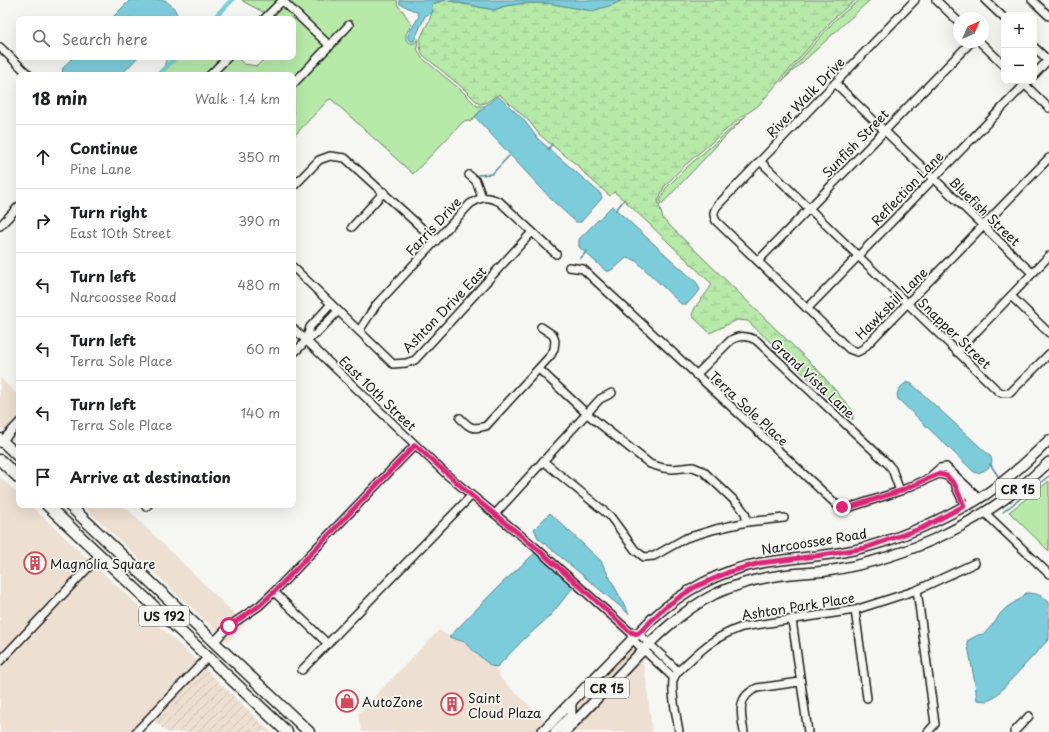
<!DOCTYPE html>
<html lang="en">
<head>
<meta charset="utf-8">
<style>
	:root { --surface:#fff; --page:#f2f2f2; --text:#202124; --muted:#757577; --line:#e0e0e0 }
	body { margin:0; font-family:"Playpen Sans",sans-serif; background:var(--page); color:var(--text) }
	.controls { position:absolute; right:12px; top:12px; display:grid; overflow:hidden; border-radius:8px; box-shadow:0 4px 16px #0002 }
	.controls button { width:36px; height:36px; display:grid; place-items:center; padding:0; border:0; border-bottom:1px solid var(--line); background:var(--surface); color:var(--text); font:20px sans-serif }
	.compass { position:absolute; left:953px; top:12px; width:36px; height:36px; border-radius:50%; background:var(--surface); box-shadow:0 4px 16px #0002; rotate:44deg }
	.stop { position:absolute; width:12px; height:12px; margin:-9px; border:3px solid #db2777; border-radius:50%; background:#fff }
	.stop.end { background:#db2777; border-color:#fff; box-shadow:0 1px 4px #0008 }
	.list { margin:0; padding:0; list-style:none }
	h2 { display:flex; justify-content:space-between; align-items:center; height:52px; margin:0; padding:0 16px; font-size:17px }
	h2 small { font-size:13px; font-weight:400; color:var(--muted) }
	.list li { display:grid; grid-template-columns:26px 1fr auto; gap:12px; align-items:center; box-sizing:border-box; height:64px; padding:0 16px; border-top:1px solid var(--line) }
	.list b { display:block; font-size:15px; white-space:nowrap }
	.list p { margin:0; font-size:13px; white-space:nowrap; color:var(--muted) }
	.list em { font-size:13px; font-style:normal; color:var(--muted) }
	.icon { flex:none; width:22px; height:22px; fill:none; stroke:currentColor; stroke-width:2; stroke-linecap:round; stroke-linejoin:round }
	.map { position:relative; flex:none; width:1049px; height:732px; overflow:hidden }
	.search { position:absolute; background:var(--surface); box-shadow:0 4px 16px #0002; left:16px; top:16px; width:280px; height:44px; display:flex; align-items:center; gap:10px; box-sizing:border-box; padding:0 14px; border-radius:8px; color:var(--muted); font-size:15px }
	.panel { position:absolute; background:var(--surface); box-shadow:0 4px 16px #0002; left:16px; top:72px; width:280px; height:436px; border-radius:8px }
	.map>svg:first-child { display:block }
</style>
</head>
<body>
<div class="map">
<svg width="1049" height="732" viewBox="0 0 1049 732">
	<defs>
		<pattern id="industrial-furrows" width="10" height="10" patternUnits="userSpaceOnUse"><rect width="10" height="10" fill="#eddfd2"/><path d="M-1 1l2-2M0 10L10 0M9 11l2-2" fill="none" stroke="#cbbfb4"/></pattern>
		<pattern id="wetland-marsh" width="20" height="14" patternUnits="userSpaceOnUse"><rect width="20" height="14" fill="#b7e9a9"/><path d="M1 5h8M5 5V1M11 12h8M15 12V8" fill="none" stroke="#9dc791"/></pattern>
	</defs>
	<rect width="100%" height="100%" fill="#f6f6f2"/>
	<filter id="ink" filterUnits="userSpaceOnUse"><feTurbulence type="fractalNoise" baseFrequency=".025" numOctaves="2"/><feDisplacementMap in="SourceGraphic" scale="8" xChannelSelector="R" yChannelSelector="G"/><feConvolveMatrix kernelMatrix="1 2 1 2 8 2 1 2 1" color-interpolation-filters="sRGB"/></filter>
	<g filter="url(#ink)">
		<g fill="#eddfd2">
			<path d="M0,378L19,396V445L0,427Z"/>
			<path d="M0,477L19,495V505H30L200,664L135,732H0Z"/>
			<path d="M82,505H123L245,624L228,642Z"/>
			<path d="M439,630L449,637L465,642L495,667L502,680L548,723L539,732H362L358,714Z"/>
			<path d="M632,643L639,649L561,732L573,706Z"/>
			<path d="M641,655L646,679L652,732H568Z"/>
		</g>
		<path fill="url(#industrial-furrows)" d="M200,664L271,732H166L150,716Z"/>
		<g fill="#b7e9a9" stroke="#6a8262">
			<path d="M242,0H397L398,6C404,10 406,18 412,24L406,34V40L410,43H415L418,38L417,48L421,57L462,91L477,106H485L470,122L467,120L464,121L413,174L331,99L328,100L293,137V75H162L166,60L168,57H236L244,64L257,66L266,57H293V19H270L265,13L244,2Z"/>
			<path d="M860,0H870L781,82L836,19Z"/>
			<path d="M747,115L718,144L661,205L660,201L666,188L686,168Z"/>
			<path d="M1049,481V551L1009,512Z"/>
		</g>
		<path fill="url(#wetland-marsh)" stroke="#6a8262" d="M445,0L494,10L505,6L526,3H547L578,7L584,10L612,5L623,0H856L834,18L758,106L740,118L684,166L664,187L658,201L663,219L817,369L853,411V420L831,400L748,321L737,320L710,333L692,316C694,304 706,296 712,284L624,200L614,192L610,196L585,174L577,165L548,142L539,134L529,121L499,94L486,103L479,104L464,89L423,55C412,35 434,26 432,4Z"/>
		<g fill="#7dccdb" stroke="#56868f">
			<path d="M130,0H165L173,7L177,14L174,19H111Z"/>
			<path d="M399,0H623L612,5L592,11L547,3H526L505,6L494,10L445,0L432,4L433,12L425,16L414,41H411L408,39V35L419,16L417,12L400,4Z"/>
			<path d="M73,57H138L121,75H63L62,74L63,68Z"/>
			<path d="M498,96L523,119L538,139L600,193L602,198L581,222H576L554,202L475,117L485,106Z"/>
			<path d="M612,206L697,283L700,290L687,304H681L635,260L626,258L615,268L607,272L579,247V239Z"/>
			<path d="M907,382L912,384L991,457C995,466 984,472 976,473L973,471L898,399C895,392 901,386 907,382Z"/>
			<path d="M550,513L601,561L629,614L538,538L534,529Z"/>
			<path d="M536,552L575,585L550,616L523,640L497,667L491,666L467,645L465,642L449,637L500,585Z"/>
			<path d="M1026,593C1036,593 1042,595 1049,602V639L994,698L987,701L977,700L975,683L967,641L978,635L984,634L995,622L1000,614L1007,607L1020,599Z"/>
		</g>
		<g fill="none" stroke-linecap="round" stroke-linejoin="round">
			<g stroke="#56868f" stroke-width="1.5">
				<path d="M548,149L552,144"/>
				<path d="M478,175L492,174L509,156"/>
				<path d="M616,210L624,200"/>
				<path d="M580,259L587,251"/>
				<path d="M990,464L1000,479"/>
				<path d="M1003,512L1049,476"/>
			</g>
			<g stroke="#7dccdb" stroke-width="5">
				<path d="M213,19L232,0"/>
				<path d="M158,75L176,57"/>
			</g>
			<g stroke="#1c1c1c" stroke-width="10">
				<g id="minor">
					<path d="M915,0L717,206C713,212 713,215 716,221L849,349L857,352L863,349L1049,158"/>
					<path d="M936,0L959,22"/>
					<path d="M985,0L1004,18"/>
					<path d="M1032,0L1049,16"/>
					<path d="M264,19L281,2L285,3L330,46"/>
					<path d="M980,42L1004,65"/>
					<path d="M0,47L29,75"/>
					<path d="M1034,47L1048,60"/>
					<path d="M210,75L228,57"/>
					<path d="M1034,75L1049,59"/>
					<path d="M1021,81L1049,108"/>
					<path d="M835,83L1032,273"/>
					<path d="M293,84L349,25"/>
					<path d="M760,161L998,391L1002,393H1010L1049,354"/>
					<path d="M469,175L476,181L482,197"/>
					<path d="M293,187L319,160L330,156L345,158L436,241"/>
					<path d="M0,226L19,206"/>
					<path d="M352,227L384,192"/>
					<path d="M758,261L971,42"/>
					<path d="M293,267L393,364L406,363L415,360L532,232"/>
					<path d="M569,267L583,269L837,505L842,507H851L900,491L939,474L947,476L970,497L976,501"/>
					<path d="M1011,296L1049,333"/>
					<path d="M807,309L1028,81"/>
					<path d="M293,328L447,475L534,546L630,632L638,633L678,671"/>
					<path d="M359,331L376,305L470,204C482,196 488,196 500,202L556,254"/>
					<path d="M306,341L310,327L331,304"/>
					<path d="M957,352L1049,256"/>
					<path d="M293,354L306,341L316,334L338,311"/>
					<path d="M539,369L586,413L650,464L663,468L673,469L693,467L703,471L739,505L745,513L747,522"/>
					<path d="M696,375L731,340C740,335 747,336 756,340L888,464L892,469L900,491"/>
					<path d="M460,418C470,428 472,430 486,426L551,355L554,349L555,341L553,335L541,327"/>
					<path d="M0,443L19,423"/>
					<path d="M543,461L610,516L635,550L644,557L654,556L686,538L716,529L747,522L784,518"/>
					<path d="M932,475L940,468L946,467L975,494L976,501"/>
					<path d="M956,487L965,506"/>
					<path d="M146,507L148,505"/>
					<path d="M985,513L1049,574"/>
					<path d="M495,514L600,399L612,393"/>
					<path d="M917,590L935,724L928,732"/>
					<path d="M274,592L328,644"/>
					<path d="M855,610L867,698"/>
					<path d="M792,620L808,732"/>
					<path d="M631,636L632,639L674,678"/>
					<path d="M214,642L229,626L259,606L274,592L415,445"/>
					<path d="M0,661L100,555"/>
					<path d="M302,670L471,496"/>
					<path d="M136,732L208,657"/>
					<path d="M679,732C677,717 671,695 673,680C675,673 682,668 686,664C705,646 717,636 742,627L855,610L917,590L975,563"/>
					<path d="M744,732C741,714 736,697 757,688L800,682"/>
					<path d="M1014,732L1029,716"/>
				</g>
			</g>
			<g stroke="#1c1c1c" stroke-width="12">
				<g id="major">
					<path d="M542,732L652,619C681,592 720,570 761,563C795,557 831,557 866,547C900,538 932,524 963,507C968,505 973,503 977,500C1003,484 1027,462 1049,440"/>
					<path d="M555,732L571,716V703"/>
					<path d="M565,732C584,712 604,691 623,671C651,641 679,612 715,594C735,585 755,579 776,576C793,573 810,573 827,571C910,558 989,520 1049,462"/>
				</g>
			</g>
			<g stroke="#1c1c1c" stroke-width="13">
				<g id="highway">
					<path d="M0,439L19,457"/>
					<path d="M0,460L19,478"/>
					<path d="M47,505L287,732"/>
					<path d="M69,505L309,732"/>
				</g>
			</g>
			<use href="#minor" stroke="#f6f6f2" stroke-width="7"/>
			<use href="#major" stroke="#f6f6f2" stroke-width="9"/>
			<use href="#highway" stroke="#f6f6f2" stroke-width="10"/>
		</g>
	</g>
	<g fill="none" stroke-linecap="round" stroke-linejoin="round" filter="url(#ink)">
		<path stroke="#db2777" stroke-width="5" d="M229,626L259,606L274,592L415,445L472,496L534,546L582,588L630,632L638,634L664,608L681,596L695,587L729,572L760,563L816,556L865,548L922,528L964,506L955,485L947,476L939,474L900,491L851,507H842"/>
	</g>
	<defs>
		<g id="building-ring" transform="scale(1.15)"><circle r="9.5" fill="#f6f6f2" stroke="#d1495b" stroke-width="1.5"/><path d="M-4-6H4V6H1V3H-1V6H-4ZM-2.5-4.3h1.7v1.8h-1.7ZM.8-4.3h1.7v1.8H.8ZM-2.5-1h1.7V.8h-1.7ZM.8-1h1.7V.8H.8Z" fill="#d1495b"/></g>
		<g id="shop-ring" transform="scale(1.15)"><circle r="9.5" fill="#f6f6f2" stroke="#d1495b" stroke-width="1.5"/><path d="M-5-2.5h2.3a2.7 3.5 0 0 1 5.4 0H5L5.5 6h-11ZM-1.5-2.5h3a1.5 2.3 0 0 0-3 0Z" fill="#d1495b"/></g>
	</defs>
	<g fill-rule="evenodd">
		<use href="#building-ring" x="35" y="563"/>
		<use href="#shop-ring" x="347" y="701"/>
		<use href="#building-ring" x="452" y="704"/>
	</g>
	<g text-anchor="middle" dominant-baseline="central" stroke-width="3.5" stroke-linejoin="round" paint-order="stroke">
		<g fill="#f6f6f2" stroke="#5d5d5c" stroke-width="1">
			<rect x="996" y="479" width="44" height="20" rx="3"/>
			<rect x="139" y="606" width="50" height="20" rx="3"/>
			<rect x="585" y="678" width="44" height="20" rx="3"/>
		</g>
		<g font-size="12" font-weight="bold" fill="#1c1c1c">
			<text x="1018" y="489">CR 15</text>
			<text x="164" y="616">US 192</text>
			<text x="607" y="688">CR 15</text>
		</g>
		<g font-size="13" fill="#1c1c1c" stroke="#f6f6f2">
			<text transform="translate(805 97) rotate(-46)">River Walk Drive</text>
			<text transform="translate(855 143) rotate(-46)">Sunfish Street</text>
			<text transform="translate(907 188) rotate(-46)">Reflection Lane</text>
			<text transform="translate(985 211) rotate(44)">Bluefish Street</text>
			<text transform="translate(433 226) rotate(-47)">Farris Drive</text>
			<text transform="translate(891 303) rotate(-45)">Hawksbill Lane</text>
			<text transform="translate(444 309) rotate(-46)">Ashton Drive East</text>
			<text transform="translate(955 333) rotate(44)">Snapper Street</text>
			<text transform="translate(813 378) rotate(43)">Grand Vista Lane</text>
			<text transform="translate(378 393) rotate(44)">East 10th Street</text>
			<text transform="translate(749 408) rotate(43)">Terra Sole Place</text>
			<text transform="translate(814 541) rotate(-9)">Narcoossee Road</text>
			<text transform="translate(798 606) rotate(-9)">Ashton Park Place</text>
		</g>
		<g font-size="13" fill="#1c1c1c" stroke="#f6f6f2" text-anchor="start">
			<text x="50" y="563">Magnolia Square</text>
			<text x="468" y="697">Saint<tspan x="468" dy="15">Cloud Plaza</tspan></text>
			<text x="362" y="701">AutoZone</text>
		</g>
	</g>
</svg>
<div class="controls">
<button>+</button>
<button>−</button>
</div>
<svg class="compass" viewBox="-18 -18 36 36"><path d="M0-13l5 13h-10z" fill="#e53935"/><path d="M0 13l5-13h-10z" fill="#757577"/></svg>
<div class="stop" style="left:229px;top:626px"></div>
<div class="stop end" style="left:842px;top:507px"></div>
<div class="search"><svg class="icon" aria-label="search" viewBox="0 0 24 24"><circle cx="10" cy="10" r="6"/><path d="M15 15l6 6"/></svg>Search here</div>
<section class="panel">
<h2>18 min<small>Walk · 1.4 km</small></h2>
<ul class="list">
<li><svg class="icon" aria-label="ahead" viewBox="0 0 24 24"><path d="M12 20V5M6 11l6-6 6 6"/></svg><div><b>Continue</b><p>Pine Lane</p></div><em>350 m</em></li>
<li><svg class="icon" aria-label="right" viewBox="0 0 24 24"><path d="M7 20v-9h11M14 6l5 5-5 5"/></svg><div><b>Turn right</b><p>East 10th Street</p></div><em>390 m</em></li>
<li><svg class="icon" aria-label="left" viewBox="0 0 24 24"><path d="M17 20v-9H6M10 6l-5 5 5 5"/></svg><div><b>Turn left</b><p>Narcoossee Road</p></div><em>480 m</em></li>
<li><svg class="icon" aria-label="left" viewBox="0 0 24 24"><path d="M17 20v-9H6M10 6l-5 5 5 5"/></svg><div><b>Turn left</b><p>Terra Sole Place</p></div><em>60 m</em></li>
<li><svg class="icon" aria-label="left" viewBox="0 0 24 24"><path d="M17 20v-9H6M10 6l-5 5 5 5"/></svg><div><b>Turn left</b><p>Terra Sole Place</p></div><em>140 m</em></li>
<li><svg class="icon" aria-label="arrive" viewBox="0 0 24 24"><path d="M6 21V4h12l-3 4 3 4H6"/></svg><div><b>Arrive at destination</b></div></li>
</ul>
</section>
</div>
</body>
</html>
